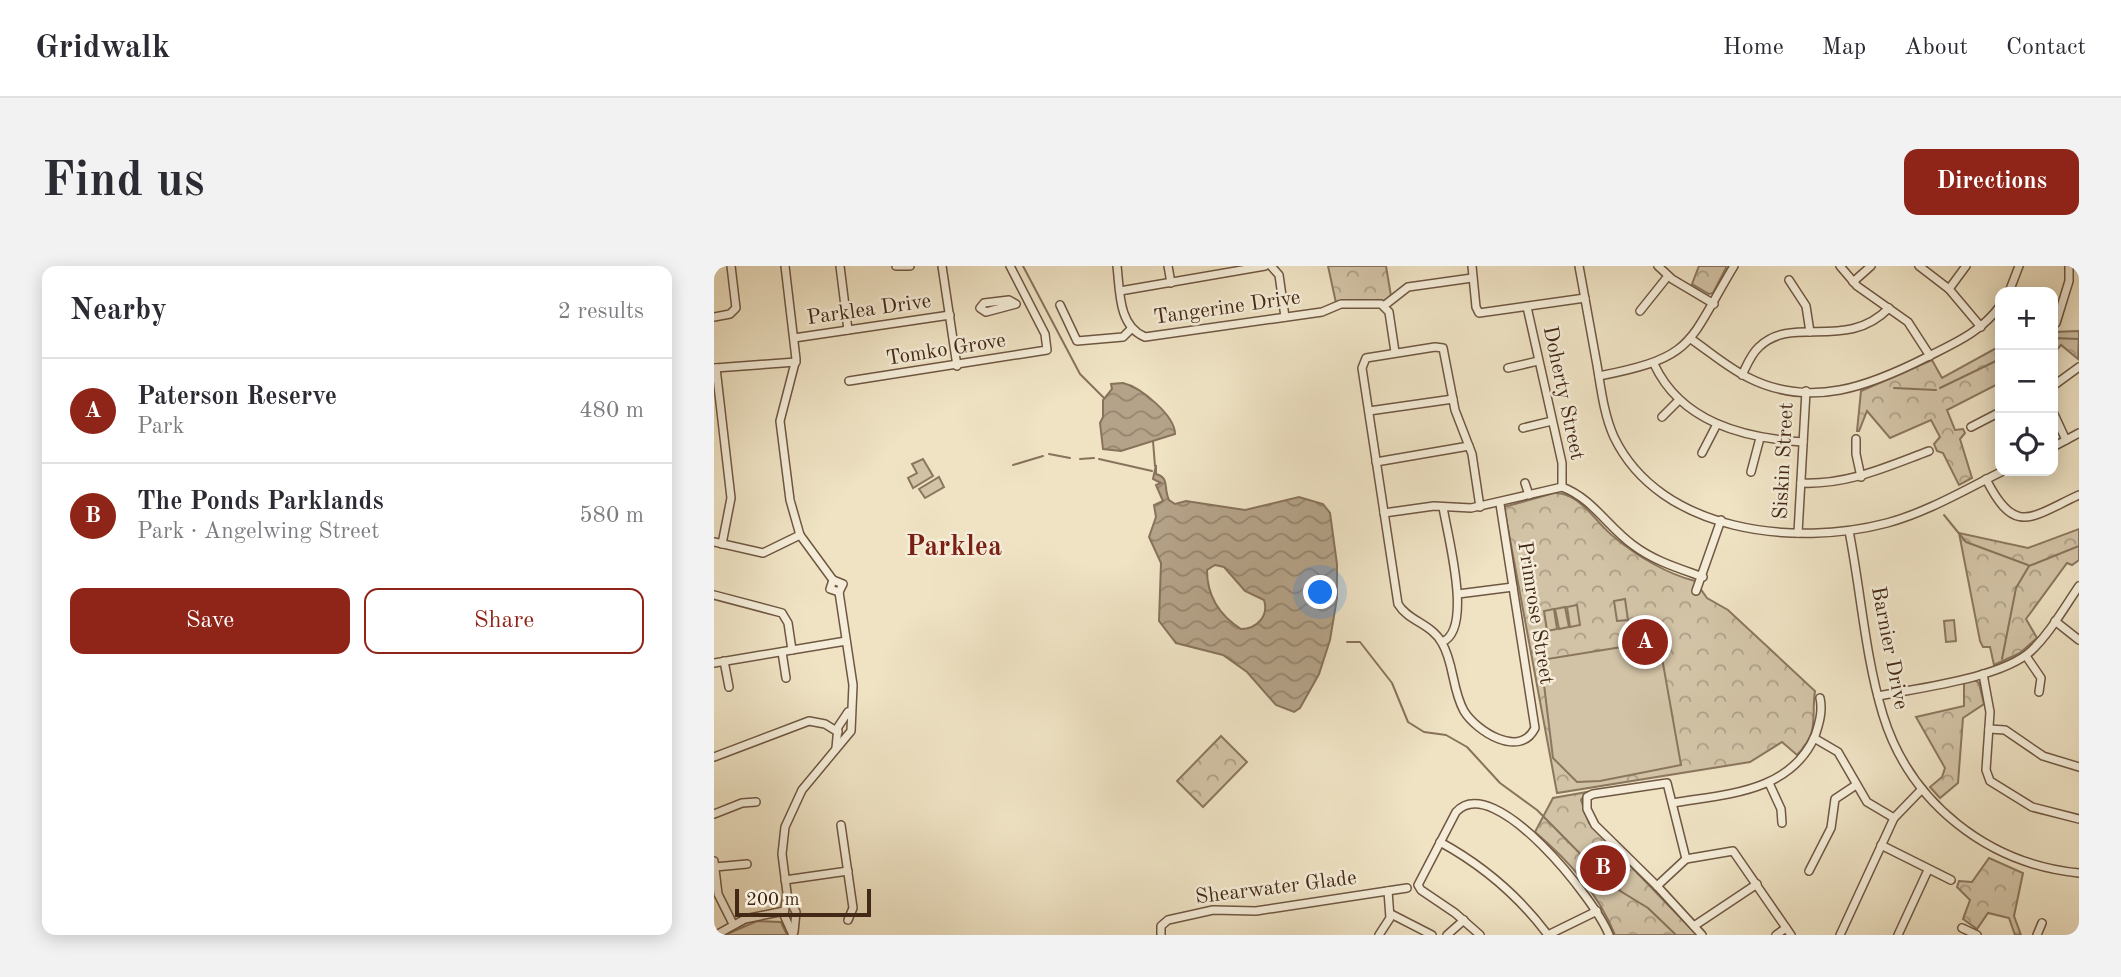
<!DOCTYPE html>
<html lang="en">
<head>
<meta charset="utf-8">
<style>
	:root { --surface:#fff; --page:#f2f2f3; --text:#2b2b33; --muted:#7c7c81; --line:#e1e1e2; --accent:#8f2418 }
	body { margin:0; font-family:"Old Standard TT",serif; background:var(--page); color:var(--text) }
	.controls { position:absolute; right:21px; top:21px; display:grid; overflow:hidden; border-radius:14px; box-shadow:0 4px 18px #0003 }
	.controls button { width:63px; height:63px; display:grid; place-items:center; padding:0; border:0; border-bottom:2px solid var(--line); background:var(--surface); color:var(--text); font:35px sans-serif }
	.scale { position:absolute; left:21px; bottom:18px; width:136px; box-sizing:border-box; padding-left:7px; border:4px solid #442816; border-top:0; font-size:19px; line-height:24px; white-space:nowrap; color:#442816; -webkit-text-stroke:5px #f5edd9; paint-order:stroke }
	.you { position:absolute; left:607px; top:327px; width:24px; height:24px; margin:-18px; border:5px solid #fff; border-radius:50%; background:#1a73e8; box-shadow:0 0 0 10px #1a73e833 }
	.badge { display:grid; place-items:center; width:46px; height:46px; border-radius:50%; background:var(--accent); color:#fff; font-size:23px; font-weight:700 }
	.pin { position:absolute; translate:-50% -50%; border:4px solid #fff; box-shadow:0 2px 7px #0006 }
	.list { margin:0; padding:0; list-style:none }
	h2 { display:flex; justify-content:space-between; align-items:center; height:91px; margin:0; padding:0 28px; font-size:30px }
	h2 small { font-size:23px; font-weight:400; color:var(--muted) }
	.list li { display:grid; grid-template-columns:46px 1fr auto; gap:21px; align-items:center; box-sizing:border-box; height:105px; padding:0 28px; border-top:2px solid var(--line) }
	.list b { display:block; font-size:26px; white-space:nowrap }
	.list p { margin:0; font-size:23px; white-space:nowrap; color:var(--muted) }
	.list em { font-size:23px; font-style:normal; color:var(--muted) }
	.actions { display:flex; gap:14px; padding:21px 28px }
	.actions a { flex:1; padding:16px 0; border:2px solid var(--accent); border-radius:14px; text-align:center; font-size:24px; color:var(--accent) }
	.actions .main { background:var(--accent); color:#fff }
	.icon { flex:none; width:38px; height:38px; fill:none; stroke:currentColor; stroke-width:2; stroke-linecap:round; stroke-linejoin:round }
	.map { position:relative; flex:none; width:1365px; height:669px; overflow:hidden; border-radius:14px }
	header { display:flex; align-items:center; gap:42px; box-sizing:border-box; height:98px; padding:0 35px; background:var(--surface); border-bottom:2px solid var(--line) }
	header strong { font-size:33px }
	nav { display:flex; gap:38px; margin-inline-start:auto; font-size:24px }
	.intro { display:flex; align-items:center; justify-content:space-between; box-sizing:border-box; height:168px; padding:0 42px }
	h1 { margin:0; font-size:49px }
	.button { padding:18px 32px; border-radius:14px; background:var(--accent); color:#fff; font-size:24px; font-weight:700 }
	main { display:flex; gap:42px; padding:0 42px }
	aside { flex:1; background:var(--surface); border-radius:14px; box-shadow:0 4px 18px #0003 }
	.map>svg:first-child { display:block }
</style>
</head>
<body>
<header>
<strong>Gridwalk</strong>
<nav><a>Home</a><a>Map</a><a>About</a><a>Contact</a></nav>
</header>
<div class="intro"><h1>Find us</h1><a class="button">Directions</a></div>
<main>
<aside>
<h2>Nearby<small>2 results</small></h2>
<ul class="list">
<li><span class="badge">A</span><div><b>Paterson Reserve</b><p>Park</p></div><em>480 m</em></li>
<li><span class="badge">B</span><div><b>The Ponds Parklands</b><p>Park · Angelwing Street</p></div><em>580 m</em></li>
</ul>
<div class="actions"><a class="main">Save</a><a>Share</a></div>
</aside>
<div class="map">
<svg width="1365" height="669" viewBox="0 0 1365 669">
	<defs>
		<pattern id="park-crowns" width="20" height="18" patternUnits="userSpaceOnUse" patternTransform="scale(1.75)"><rect width="20" height="18" fill="#d2c3a6"/><path d="M2 6a3 3 0 1 1 6 0M12 15a3 3 0 1 1 6 0" fill="none" stroke="#ac9e86"/></pattern>
		<pattern id="water-waves" width="16" height="10" patternUnits="userSpaceOnUse" patternTransform="scale(1.75)"><rect width="16" height="10" fill="#b5a389"/><path d="M0 5q4-4 8 0t8 0" fill="none" stroke="#95856f"/></pattern>
	</defs>
	<rect width="100%" height="100%" fill="#efe3c4"/>
	<filter id="stains"><feTurbulence type="fractalNoise" baseFrequency=".00286" numOctaves="4"/><feColorMatrix values="0 0 0 0 .2 0 0 0 0 .09 0 0 0 0 .02 0 0 0 .5 -.17"/></filter>
	<radialGradient id="worn" r=".72"><stop offset=".6" stop-color="#630" stop-opacity="0"/><stop offset="1" stop-color="#630" stop-opacity=".3"/></radialGradient>
	<g fill="url(#park-crowns)" stroke="#8b765e" stroke-width="2">
		<path d="M614,0H672L677,30L671,35L622,37Z"/>
		<path d="M985,0H1013L999,27L995,28L978,18Z"/>
		<path d="M1365,65L1364,93L1347,79L1339,88V66Z"/>
		<path d="M1286,80V117L1233,144L1241,164L1249,163L1251,167L1246,173L1258,212L1245,219L1229,187L1223,185L1220,178L1226,171L1217,154L1176,172L1153,145L1145,165H1143L1147,125L1218,94L1228,112Z"/>
		<path d="M840,227C866,226 881,256 900,271C923,290 953,308 981,315L993,332L1014,344L1101,425C1097,451 1106,466 1083,489L1068,476L1036,496L843,527L790,241Z"/>
		<path d="M1365,263V294L1358,299L1353,297L1312,353L1323,372L1306,387L1280,399L1276,381H1269L1266,375L1245,267L1314,282Z"/>
		<path d="M1260,414L1265,417L1270,438L1249,452L1244,517L1226,532L1216,521L1228,511L1231,502L1202,451L1250,440V417Z"/>
		<path d="M507,470L533,496L489,541L463,515Z"/>
		<path d="M873,526L867,534L875,557L983,669H901C884,627 855,595 821,566L839,532Z"/>
		<path d="M1275,592L1309,607L1300,650L1307,669H1301L1295,652L1274,647L1263,663L1249,653L1256,634L1243,621L1245,615L1258,616Z"/>
	</g>
	<g fill="#d2c3a6" stroke="#8b765e" stroke-width="2">
		<path d="M209,193L219,210L199,222L194,212L203,207L198,198Z"/>
		<path d="M225,211L230,221L211,232L205,223Z"/>
		<path d="M911,333L914,354L903,355L900,335Z"/>
		<path d="M863,339L866,359L856,361L853,341Z"/>
		<path d="M851,341L855,361L845,363L841,343Z"/>
		<path d="M840,343L843,363L833,365L830,345Z"/>
		<path d="M1240,354L1242,375L1232,376L1230,355Z"/>
		<path d="M945,375L967,499L886,515L863,516L839,492L827,394Z"/>
		<path d="M43,655L67,656L73,669H11Z"/>
	</g>
	<g fill="url(#water-waves)" stroke="#88725b" stroke-width="2" fill-rule="evenodd">
		<path d="M409,117C426,121 461,149 461,168L407,185L389,183L386,157L389,151V134L398,123L397,118Z"/>
		<path d="M442,199V208C456,212 449,221 455,234L461,238L472,235L531,244L585,231L609,238L616,247L623,298V332L616,374L605,408L586,442L580,446L562,439L533,406L509,389L462,377L445,355L447,297L435,271L442,251L440,239L449,235L442,219L447,217L439,213ZM501,299L510,301L531,325L550,334C555,350 543,363 527,363C505,349 493,330 493,304Z"/>
	</g>
	<g fill="none" stroke-linecap="round" stroke-linejoin="round">
		<g stroke="#88725b" stroke-width="2">
			<path d="M309,0L366,108L390,132"/>
			<path d="M1339,72L1365,73"/>
			<path d="M1180,122L1222,124"/>
			<path d="M1226,122L1286,93"/>
			<path d="M439,175L441,200"/>
			<path d="M335,188L356,192"/>
			<path d="M366,193L380,192"/>
			<path d="M385,193L438,205"/>
			<path d="M299,199L329,190"/>
			<path d="M1230,249L1252,276L1314,299"/>
			<path d="M633,376H646L678,417L694,456L710,466L732,469L753,481L786,517L823,544L898,620L934,642L962,669"/>
			<path d="M1288,393L1302,322L1315,300L1365,280"/>
		</g>
		<g stroke="#6f5742" stroke-width="10">
			<g id="minor">
				<path d="M71,0L82,93L66,155L76,234L86,269L119,314"/>
				<path d="M126,0L134,64"/>
				<path d="M182,0H196"/>
				<path d="M228,0L243,100"/>
				<path d="M403,0C406,25 404,60 431,71L608,46L627,38H667L675,46L681,86"/>
				<path d="M454,0L457,17"/>
				<path d="M557,0L565,9L571,51"/>
				<path d="M758,0L762,41L765,47L871,32"/>
				<path d="M865,0C871,33 877,66 883,99C887,123 890,149 900,171C946,267 1082,281 1173,257C1214,246 1252,223 1289,205"/>
				<path d="M944,0L958,13L1000,38"/>
				<path d="M1126,0L1143,20L1194,56L1216,90"/>
				<path d="M1205,0L1235,23L1267,61"/>
				<path d="M1075,14L1092,40L1096,66"/>
				<path d="M1139,16L1157,0"/>
				<path d="M1235,23L1252,0"/>
				<path d="M406,25L551,0"/>
				<path d="M1295,26L1305,0"/>
				<path d="M295,34L302,38L272,46L266,42L270,37Z"/>
				<path d="M346,39L363,75L409,71L417,63"/>
				<path d="M671,39L694,21L758,12"/>
				<path d="M813,41L848,197V221"/>
				<path d="M926,45L954,10"/>
				<path d="M0,51L16,48L22,42L17,0"/>
				<path d="M1342,57L1355,15V0"/>
				<path d="M80,72L236,49"/>
				<path d="M977,73C996,86 1014,102 1035,112C1097,143 1156,120 1213,91C1241,77 1267,66 1286,40"/>
				<path d="M940,98C967,156 1029,172 1089,176"/>
				<path d="M1,102L82,96"/>
				<path d="M2,102L17,232L8,278"/>
				<path d="M794,102L824,95"/>
				<path d="M1028,109C1033,99 1037,88 1045,81C1079,48 1132,86 1175,42"/>
				<path d="M885,110C982,91 973,78 1020,0"/>
				<path d="M135,115L333,84L331,68L296,0"/>
				<path d="M1339,120L1365,101"/>
				<path d="M655,145L739,133"/>
				<path d="M1339,146L1352,174"/>
				<path d="M948,151L964,135"/>
				<path d="M1257,161L1286,146"/>
				<path d="M809,162L838,155"/>
				<path d="M1142,173V188L1147,211"/>
				<path d="M1339,181L1365,167"/>
				<path d="M988,187L1003,158"/>
				<path d="M662,196L755,180"/>
				<path d="M1037,206L1046,172"/>
				<path d="M1272,213C1301,271 1317,251 1365,229"/>
				<path d="M811,217L815,229"/>
				<path d="M1087,217C1134,219 1172,201 1215,185"/>
				<path d="M766,241L758,188L741,144L729,82L721,81L652,92L648,102L684,338C694,355 718,358 728,377C740,397 738,424 750,445C762,465 806,493 821,462L786,238"/>
				<path d="M670,247L720,240L757,242L848,221C878,232 894,261 919,279C940,295 964,302 989,311"/>
				<path d="M1135,265C1147,326 1151,390 1169,449C1196,537 1274,598 1365,607"/>
				<path d="M1084,267L1092,125"/>
				<path d="M0,276L49,287L86,269"/>
				<path d="M119,314L129,318L125,326"/>
				<path d="M119,314L116,323L125,326"/>
				<path d="M982,325L1007,254"/>
				<path d="M744,328L799,321"/>
				<path d="M0,329L68,347L74,357L78,384"/>
				<path d="M1341,355L1365,374"/>
				<path d="M728,376C760,364 733,268 729,241"/>
				<path d="M68,386L72,412"/>
				<path d="M1312,390L1327,412L1325,426"/>
				<path d="M10,395L15,421"/>
				<path d="M0,397L132,375"/>
				<path d="M1269,408L1276,446L1272,504L1276,515L1318,541L1365,553"/>
				<path d="M1164,430C1204,422 1288,412 1317,385C1336,367 1350,342 1365,320"/>
				<path d="M1275,463L1291,464L1329,490L1365,501"/>
				<path d="M1100,472L1124,486L1153,536L1180,552"/>
				<path d="M122,482L124,461L134,446"/>
				<path d="M0,491L95,455L111,458L124,466"/>
				<path d="M1055,517L1067,543L1068,557"/>
				<path d="M959,537C1011,528 1076,527 1101,470C1105,458 1109,445 1106,432"/>
				<path d="M0,548L28,537L42,536"/>
				<path d="M127,559L139,642L134,654"/>
				<path d="M726,576C770,600 804,629 834,669L883,645"/>
				<path d="M1167,579L1237,614"/>
				<path d="M972,593L953,517L879,528L873,531V543L881,559L943,620L988,669"/>
				<path d="M0,595L4,628L19,658"/>
				<path d="M1,601L33,598"/>
				<path d="M1095,605L1117,562L1121,533L1142,519"/>
				<path d="M71,614L134,605"/>
				<path d="M943,620L972,593L1019,585L1077,669"/>
				<path d="M74,631L82,646L80,666"/>
				<path d="M677,648L718,669"/>
				<path d="M980,660L1043,618"/>
				<path d="M1248,662L1263,669"/>
				<path d="M2,669L31,653L70,645"/>
				<path d="M79,669L70,649L73,627L68,588L71,561L88,524L137,465L139,419L125,326"/>
				<path d="M447,669V660L454,654L499,644L542,645L693,622"/>
				<path d="M665,669L676,652L674,625"/>
				<path d="M733,669L750,654"/>
				<path d="M766,669L741,647L707,624L704,619L742,546C780,504 882,635 895,669"/>
				<path d="M1062,669L1072,662"/>
				<path d="M1126,669L1180,552L1208,523"/>
				<path d="M1184,669L1214,604"/>
				<path d="M1323,669L1328,657"/>
			</g>
		</g>
		<use href="#minor" stroke="#f5edd9" stroke-width="7"/>
	</g>
	<g text-anchor="middle" dominant-baseline="central" stroke-width="5" stroke-linejoin="round" paint-order="stroke">
		<g font-size="21" fill="#442816" stroke="#f5edd9">
			<text transform="translate(513 42) rotate(-8)">Tangerine Drive</text>
			<text transform="translate(155 44) rotate(-8)">Parklea Drive</text>
			<text transform="translate(232 84) rotate(-9)">Tomko Grove</text>
			<text transform="translate(849 127) rotate(78)">Doherty Street</text>
			<text transform="translate(1070 195) rotate(-87)">Siskin Street</text>
			<text transform="translate(821 347) rotate(81)">Primrose Street</text>
			<text transform="translate(1175 382) rotate(79)">Barnier Drive</text>
			<text transform="translate(562 622) rotate(-7)">Shearwater Glade</text>
		</g>
		<g font-size="28" font-weight="bold" fill="#7a1f14" stroke="#f5edd9">
			<text x="240" y="282">Parklea</text>
		</g>
	</g>
	<rect width="100%" height="100%" filter="url(#stains)"/>
	<rect width="100%" height="100%" fill="url(#worn)"/>
</svg>
<div class="controls">
<button>+</button>
<button>−</button>
<button><svg class="icon" aria-label="locate" viewBox="0 0 24 24"><circle cx="12" cy="12" r="6"/><path d="M12 2v4M12 18v4M2 12h4M18 12h4"/></svg></button>
</div>
<div class="scale">200 m</div>
<div class="you"></div>
<div class="pin badge" style="left:931px;top:376px">A</div>
<div class="pin badge" style="left:889px;top:602px">B</div>
</div>
</main>
</body>
</html>
